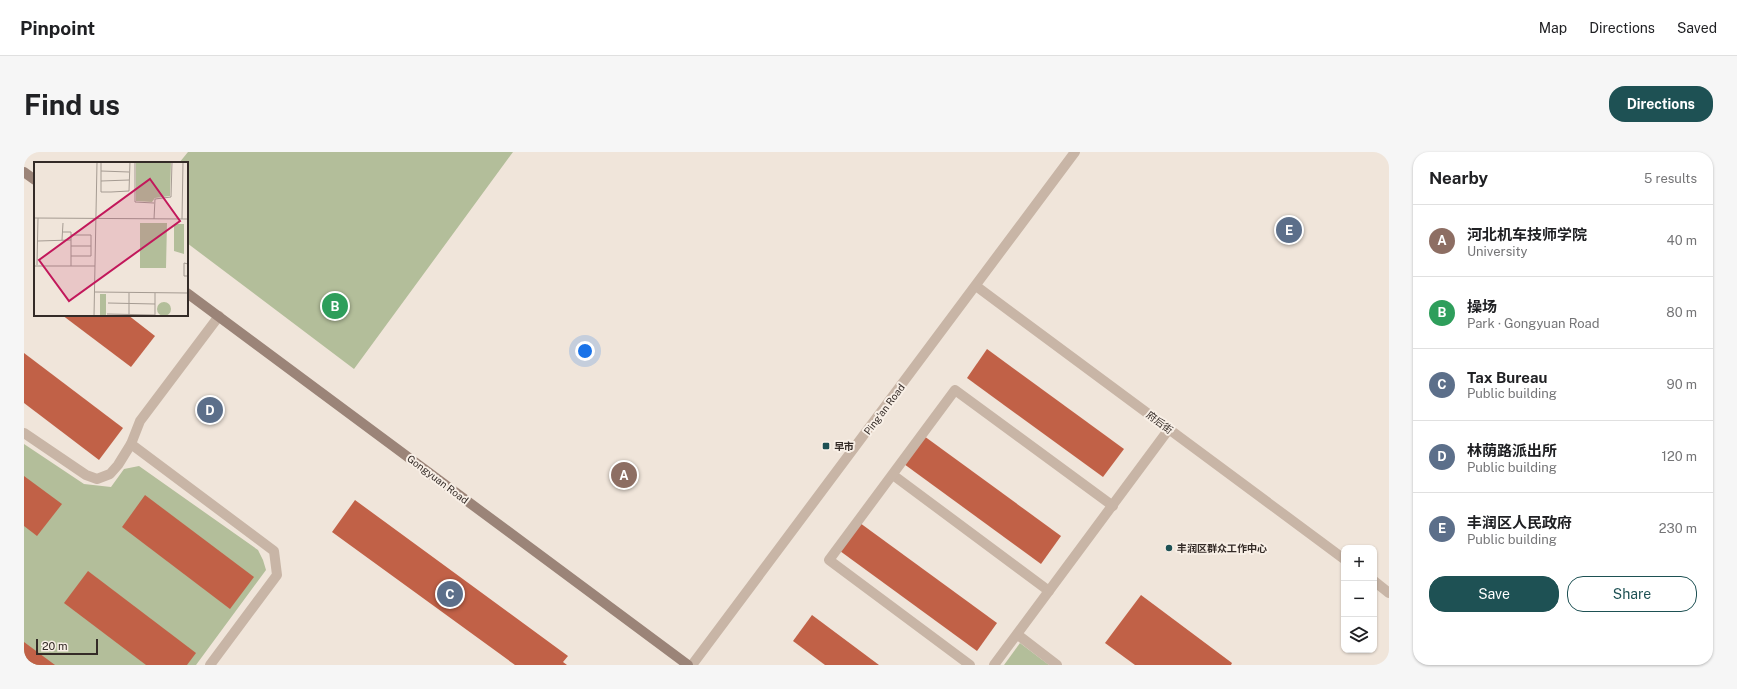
<!DOCTYPE html>
<html lang="en">
<head>
<meta charset="utf-8">
<style>
	:root { --surface:#fff; --page:#f6f6f6; --text:#202124; --muted:#757577; --line:#e0e0e0; --accent:#1e5154 }
	body { margin:0; font-family:"Public Sans","Noto Sans SC",sans-serif; background:var(--page); color:var(--text) }
	.controls { position:absolute; right:12px; bottom:12px; display:grid; overflow:hidden; border-radius:8px; box-shadow:0 1px 3px #0004 }
	.controls button { width:36px; height:36px; display:grid; place-items:center; padding:0; border:0; border-bottom:1px solid var(--line); background:var(--surface); color:var(--text); font:20px sans-serif }
	.scale { position:absolute; left:12px; bottom:10px; width:62px; box-sizing:border-box; padding-left:4px; border:2px solid #342b27; border-top:0; font-size:11px; line-height:14px; white-space:nowrap; color:#342b27; -webkit-text-stroke:3px #f8efe6; paint-order:stroke }
	.you { position:absolute; left:561px; top:199px; width:14px; height:14px; margin:-10px; border:3px solid #fff; border-radius:50%; background:#1a73e8; box-shadow:0 0 0 6px #1a73e833 }
	.badge { display:grid; place-items:center; width:26px; height:26px; border-radius:50%; background:var(--accent); color:#fff; font-size:13px; font-weight:700 }
	.pin { position:absolute; translate:-50% -50%; border:2px solid #fff; box-shadow:0 1px 4px #0006 }
	.list { margin:0; padding:0; list-style:none }
	h2 { display:flex; justify-content:space-between; align-items:center; height:52px; margin:0; padding:0 16px; font-size:17px }
	h2 small { font-size:13px; font-weight:400; color:var(--muted) }
	.list li { display:grid; grid-template-columns:26px 1fr auto; gap:12px; align-items:center; box-sizing:border-box; height:72px; padding:0 16px; border-top:1px solid var(--line) }
	.list b { display:block; font-size:15px; white-space:nowrap }
	.list p { margin:0; font-size:13px; white-space:nowrap; color:var(--muted) }
	.list em { font-size:13px; font-style:normal; color:var(--muted) }
	.actions { display:flex; gap:8px; padding:12px 16px }
	.actions a { flex:1; padding:9px 0; border:1px solid var(--accent); border-radius:16px; text-align:center; font-size:14px; color:var(--accent) }
	.actions .main { background:var(--accent); color:#fff }
	.icon { flex:none; width:22px; height:22px; fill:none; stroke:currentColor; stroke-width:2; stroke-linecap:round; stroke-linejoin:round }
	.map { position:relative; flex:none; width:1365px; height:513px; overflow:hidden; border-radius:16px }
	header { display:flex; align-items:center; gap:24px; box-sizing:border-box; height:56px; padding:0 20px; background:var(--surface); border-bottom:1px solid var(--line) }
	header strong { font-size:19px }
	nav { display:flex; gap:22px; margin-inline-start:auto; font-size:14px }
	.intro { display:flex; align-items:center; justify-content:space-between; box-sizing:border-box; height:96px; padding:0 24px }
	h1 { margin:0; font-size:28px }
	.button { padding:10px 18px; border-radius:16px; background:var(--accent); color:#fff; font-size:14px; font-weight:700 }
	main { display:flex; gap:24px; padding:0 24px }
	aside { flex:1; background:var(--surface); border-radius:16px; box-shadow:0 1px 3px #0004 }
	.map>svg:first-child { display:block }
</style>
</head>
<body>
<header>
<strong>Pinpoint</strong>
<nav><a>Map</a><a>Directions</a><a>Saved</a></nav>
</header>
<div class="intro"><h1>Find us</h1><a class="button">Directions</a></div>
<main>
<div class="map">
<svg width="1365" height="513" viewBox="0 0 1365 513">
	<rect width="100%" height="100%" fill="#f0e5da"/>
	<g fill="#b3be9a">
		<path d="M164,0H489L330,217L163,91V11H155Z"/>
		<path d="M0,292L60,332L87,335L100,317L115,314L234,398L239,408L242,418L172,513H0Z"/>
		<path d="M996,491L1025,513H980Z"/>
	</g>
	<g fill="#c16147">
		<path d="M38,163H104L131,184L107,215Z"/>
		<path d="M963,197L1100,297L1079,325L943,226Z"/>
		<path d="M0,201L99,276L75,308L0,251Z"/>
		<path d="M900,284L1037,384L1017,412L880,312Z"/>
		<path d="M0,324L38,352L13,384L0,374Z"/>
		<path d="M121,343L230,425L206,457L98,375Z"/>
		<path d="M331,348L544,504L539,510L543,513H491L308,380Z"/>
		<path d="M836,371L973,471L953,499L816,399Z"/>
		<path d="M64,419L172,501L163,513H122L40,451Z"/>
		<path d="M1117,443L1208,511L1207,513H1111L1081,491Z"/>
		<path d="M788,463L855,513H801L769,489Z"/>
		<path d="M0,490L31,513H0Z"/>
	</g>
	<g fill="none" stroke-linecap="round" stroke-linejoin="round">
		<g stroke="#c8b5a6" stroke-width="10">
			<path d="M0,281L62,323L73,327L86,322L94,313L107,292L116,269L195,164"/>
			<path d="M107,292L250,399L253,423L186,513"/>
			<path d="M869,323L1025,439"/>
			<path d="M994,483L1033,513"/>
			<path d="M946,513L805,408L931,238L1089,354"/>
			<path d="M970,513L1145,277"/>
		</g>
		<g stroke="#c8b5a6" stroke-width="10">
			<path d="M952,134L1320,407"/>
			<path d="M1350,429L1365,441"/>
		</g>
		<path stroke="#c8b5a6" stroke-width="10" d="M668,513L1051,0"/>
		<g stroke="#9b8478" stroke-width="10">
			<path d="M0,20L11,28"/>
			<path d="M163,141L664,513"/>
		</g>
	</g>
	<g fill="#1e5154" stroke="#f8efe6" stroke-width="1.5">
		<rect x="798" y="290" width="8" height="8" rx="2"/>
		<circle cx="1145" cy="396" r="4"/>
	</g>
	<g text-anchor="middle" dominant-baseline="central" stroke-width="4" stroke-linejoin="round" paint-order="stroke">
		<g font-size="10" fill="#342b27" stroke="#f8efe6">
			<text transform="translate(860 257) rotate(-53)">Ping'an Road</text>
			<text transform="translate(1136 270) rotate(37)">府后街</text>
			<text transform="translate(414 327) rotate(37)">Gongyuan Road</text>
		</g>
		<g font-size="10" font-weight="bold" fill="#342b27" stroke="#f8efe6" text-anchor="start">
			<text x="810" y="294">早市</text>
			<text x="1153" y="396">丰润区群众工作中心</text>
		</g>
	</g>
	<g transform="translate(10 10)">
		<rect width="154" height="154" fill="#f0e5da"/>
		<path d="M102,0H137L136,34L121,36L118,40L102,39ZM106,61H133L132,106H106ZM140,62H150V92L140,89ZM66,132H72V154L66,153ZM123 147a7 7 0 1 1 14 0a7 7 0 1 1-14 0Z" fill="#b3be9a"/>
		<path fill="none" stroke="#a59b92" stroke-width="1" d="M101,0V40L120,41M67,1V30H77L95,29L96,0M67,9L95,10M67,19L95,18M154,20V35M0,56L154,57M120,57L121,37L137,35L138,0M148,57L149,0M29,70H37V104M28,78L29,61M4,79L37,78M37,84H57M37,94H57V73H37M154,102L150,101V114H154M3,103L4,56M0,104H61M61,130L154,131M74,141L121,142M73,152L121,153M95,153V131M60,154L63,0M121,154V131"/>
		<path fill="#c2185b" fill-opacity="0.15" stroke="#c2185b" stroke-width="2" d="M116,17L146,59L35,139L5,98Z"/>
		<rect width="154" height="154" fill="none" stroke="#342b27" stroke-width="2"/>
	</g>
</svg>
<div class="controls">
<button>+</button>
<button>−</button>
<button><svg class="icon" aria-label="layers" viewBox="0 0 24 24"><path d="M12 4l9 5-9 5-9-5zM3 14l9 5 9-5"/></svg></button>
</div>
<div class="scale">20 m</div>
<div class="you"></div>
<div class="pin badge" style="left:600px;top:323px;background:#8d6e63">A</div>
<div class="pin badge" style="left:311px;top:154px;background:#2e9e5b">B</div>
<div class="pin badge" style="left:426px;top:442px;background:#5c6f8a">C</div>
<div class="pin badge" style="left:186px;top:258px;background:#5c6f8a">D</div>
<div class="pin badge" style="left:1265px;top:78px;background:#5c6f8a">E</div>
</div>
<aside>
<h2>Nearby<small>5 results</small></h2>
<ul class="list">
<li><span class="badge" style="background:#8d6e63">A</span><div><b>河北机车技师学院</b><p>University</p></div><em>40 m</em></li>
<li><span class="badge" style="background:#2e9e5b">B</span><div><b>操场</b><p>Park · Gongyuan Road</p></div><em>80 m</em></li>
<li><span class="badge" style="background:#5c6f8a">C</span><div><b>Tax Bureau</b><p>Public building</p></div><em>90 m</em></li>
<li><span class="badge" style="background:#5c6f8a">D</span><div><b>林荫路派出所</b><p>Public building</p></div><em>120 m</em></li>
<li><span class="badge" style="background:#5c6f8a">E</span><div><b>丰润区人民政府</b><p>Public building</p></div><em>230 m</em></li>
</ul>
<div class="actions"><a class="main">Save</a><a>Share</a></div>
</aside>
</main>
</body>
</html>
